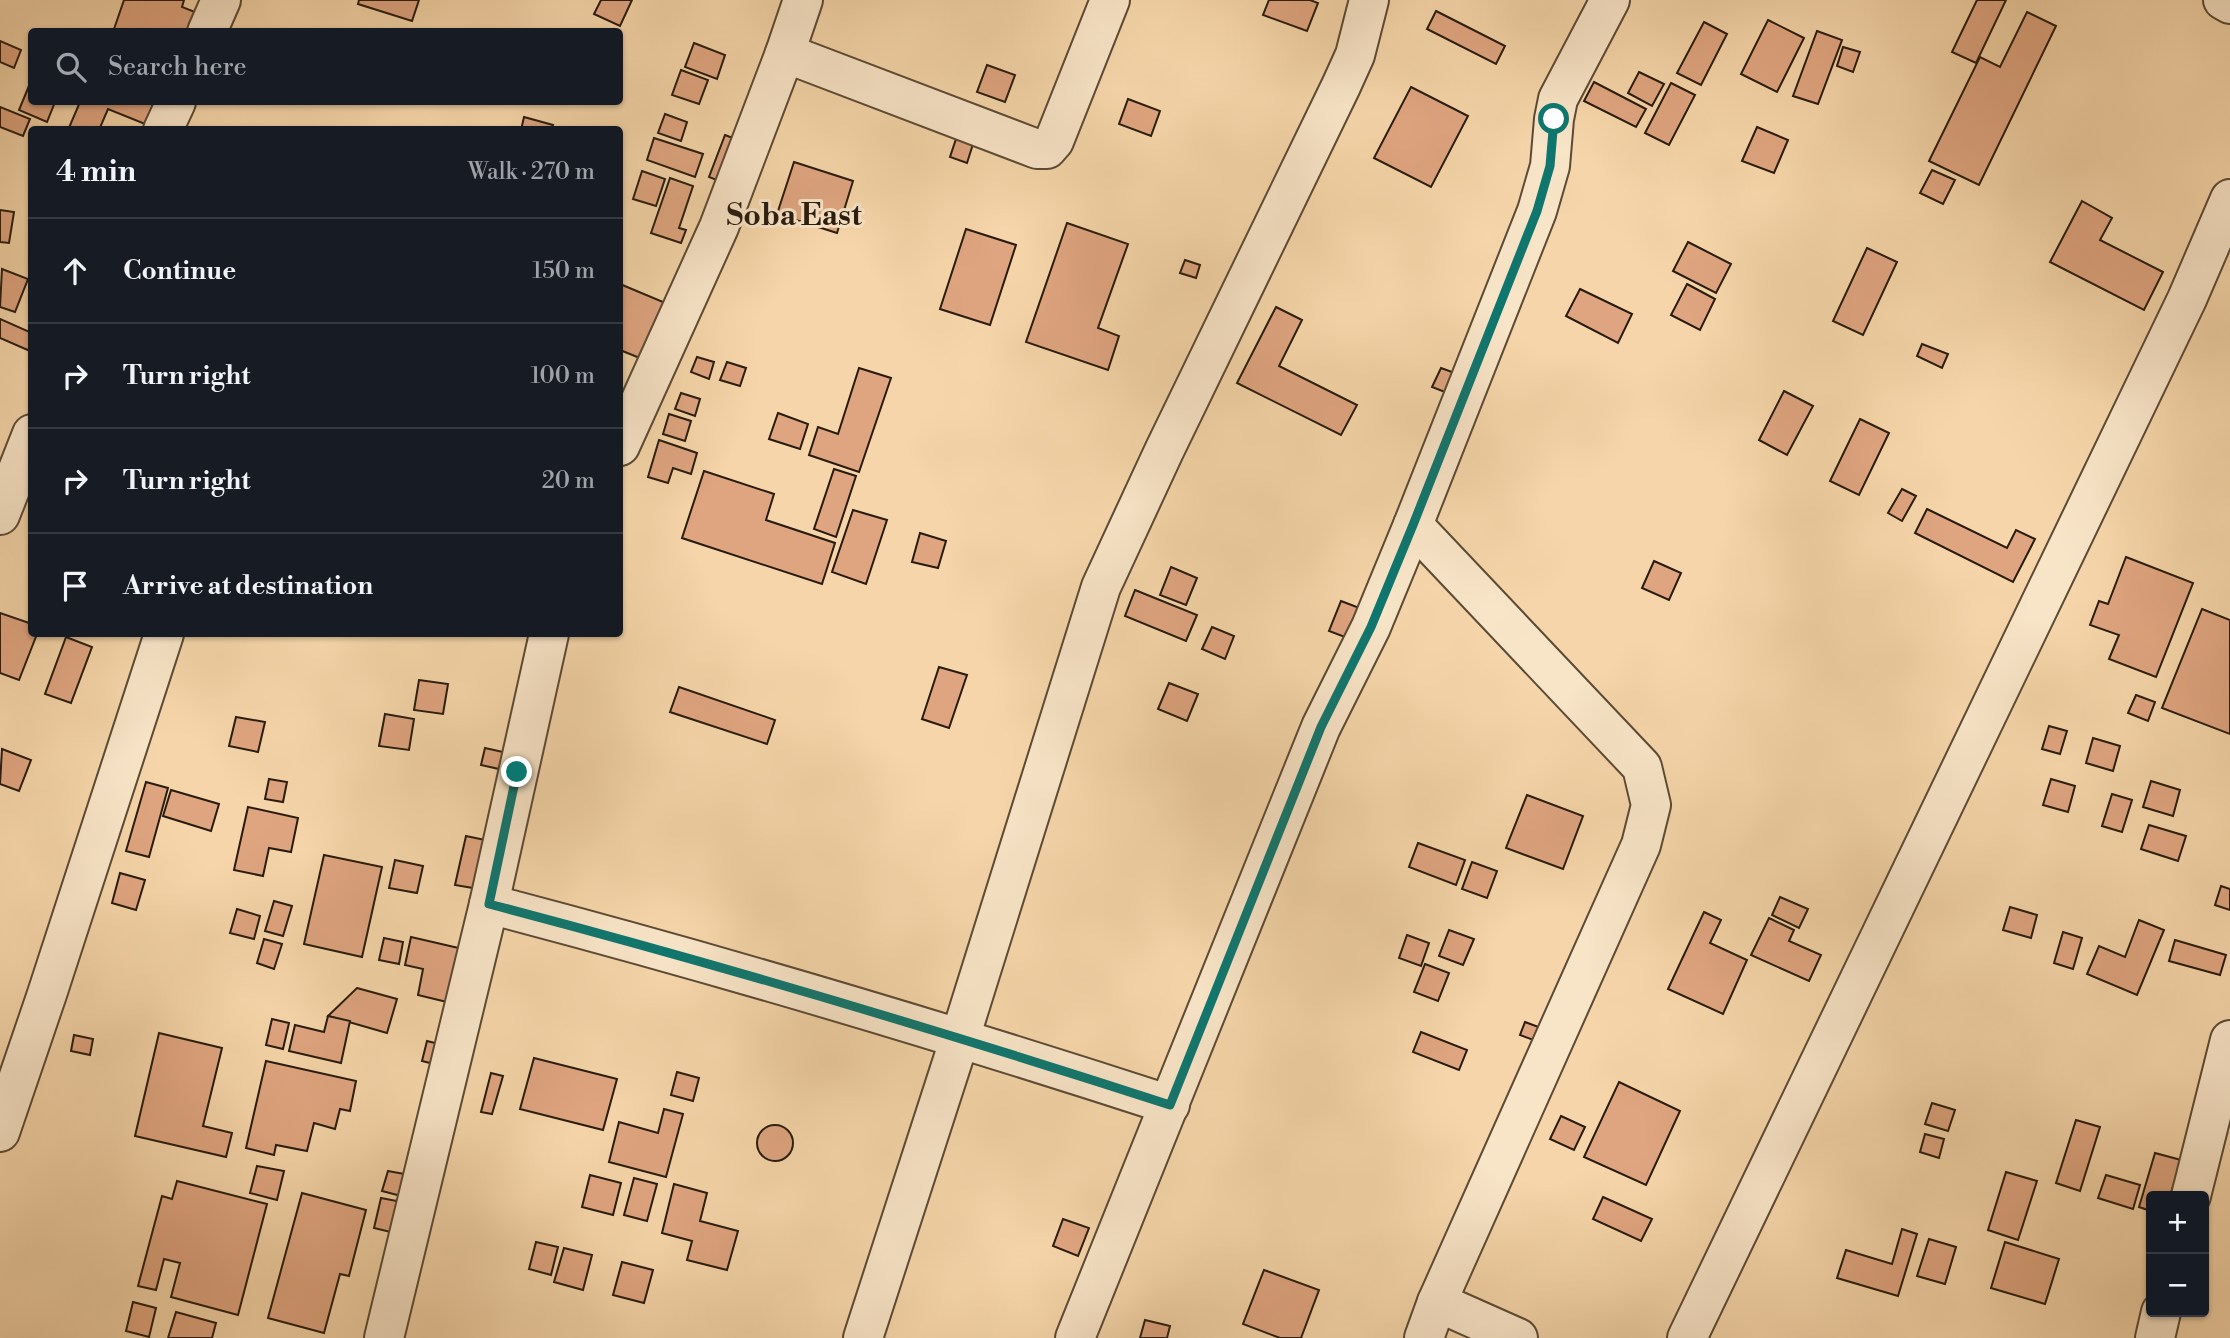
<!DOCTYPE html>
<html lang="en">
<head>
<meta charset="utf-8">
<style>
	:root { --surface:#171b24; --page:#20242c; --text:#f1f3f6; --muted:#9ea1a6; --line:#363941 }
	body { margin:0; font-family:"Libre Bodoni",serif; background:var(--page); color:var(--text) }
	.controls { position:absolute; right:21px; bottom:21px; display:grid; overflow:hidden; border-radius:7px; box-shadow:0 2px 5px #0004 }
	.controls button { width:63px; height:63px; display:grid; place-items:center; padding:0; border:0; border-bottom:2px solid var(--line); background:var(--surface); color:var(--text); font:35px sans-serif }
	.stop { position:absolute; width:21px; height:21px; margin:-16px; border:5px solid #0f766e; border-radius:50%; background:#fff }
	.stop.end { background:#0f766e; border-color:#fff; box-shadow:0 2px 7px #0008 }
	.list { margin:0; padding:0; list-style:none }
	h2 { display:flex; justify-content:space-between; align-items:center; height:91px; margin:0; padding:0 28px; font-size:30px }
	h2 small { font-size:23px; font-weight:400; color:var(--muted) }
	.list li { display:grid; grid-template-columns:46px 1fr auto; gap:21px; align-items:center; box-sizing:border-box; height:105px; padding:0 28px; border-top:2px solid var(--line) }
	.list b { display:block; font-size:26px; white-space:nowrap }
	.list em { font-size:23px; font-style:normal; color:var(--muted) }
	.icon { flex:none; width:38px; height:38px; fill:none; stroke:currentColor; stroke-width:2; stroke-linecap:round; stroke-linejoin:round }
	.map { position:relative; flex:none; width:2230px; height:1338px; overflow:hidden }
	.search { position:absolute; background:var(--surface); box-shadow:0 2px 5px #0004; left:28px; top:28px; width:595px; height:77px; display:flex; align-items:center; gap:18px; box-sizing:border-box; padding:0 24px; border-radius:7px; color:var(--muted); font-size:26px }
	.panel { position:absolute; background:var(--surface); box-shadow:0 2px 5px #0004; left:28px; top:126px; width:595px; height:511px; border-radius:7px }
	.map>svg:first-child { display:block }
</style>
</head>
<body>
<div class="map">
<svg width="2230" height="1338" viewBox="0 0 2230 1338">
	<rect width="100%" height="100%" fill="#f5d5a9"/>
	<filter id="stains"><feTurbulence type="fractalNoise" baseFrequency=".00286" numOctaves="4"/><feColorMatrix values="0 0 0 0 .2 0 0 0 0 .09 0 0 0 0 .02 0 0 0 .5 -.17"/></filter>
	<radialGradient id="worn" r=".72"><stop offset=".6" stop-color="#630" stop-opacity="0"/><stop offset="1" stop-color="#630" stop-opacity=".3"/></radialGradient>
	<g fill="#dfa580" stroke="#281b0e" stroke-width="2">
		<path d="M124,0H184L182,7L200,14L193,32H113Z"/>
		<path d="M359,0H419L412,21L358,4Z"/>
		<path d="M601,0H632L620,26L594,14Z"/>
		<path d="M1269,0H1310L1318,3L1307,31L1263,15Z"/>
		<path d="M1977,0H2006L1976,63L1952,52Z"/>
		<path d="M1436,11L1505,46L1496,64L1427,29Z"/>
		<path d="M2027,12L2056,26L1979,185L1929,161L1980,57L2000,67Z"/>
		<path d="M1768,20L1804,38L1777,92L1741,74Z"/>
		<path d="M1704,22L1727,34L1701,85L1677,73Z"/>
		<path d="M1817,31L1842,40L1818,104L1793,96Z"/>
		<path d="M0,41L21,50L14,68L0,62Z"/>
		<path d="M694,43L725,55L717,79L685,67Z"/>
		<path d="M1843,47L1860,52L1853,72L1837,66Z"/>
		<path d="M987,65L1015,75L1005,102L977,92Z"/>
		<path d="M681,70L708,80L699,104L672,95Z"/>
		<path d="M1639,72L1664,84L1652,106L1628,93Z"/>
		<path d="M31,81L32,102H55L47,122L19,110Z"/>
		<path d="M1594,82L1646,109L1636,127L1584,101Z"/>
		<path d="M1671,83L1695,95L1669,145L1645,133Z"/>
		<path d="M1411,87L1468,116L1431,187L1374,158Z"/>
		<path d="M1128,99L1160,111L1151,136L1119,124Z"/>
		<path d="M80,102H154L145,124L108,109L99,130H68Z"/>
		<path d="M0,107L30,119L23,136L0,127Z"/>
		<path d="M665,114L687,122L681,141L658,133Z"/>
		<path d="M524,117L553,125L551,130H521Z"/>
		<path d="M1757,127L1788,140L1774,173L1742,161Z"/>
		<path d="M725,135L746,143L729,185L709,177Z"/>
		<path d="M654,138L703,154L695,177L647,160Z"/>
		<path d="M956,139L973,144L967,163L950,157Z"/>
		<path d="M794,162L853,181L837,233L777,214Z"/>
		<path d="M1932,170L1955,180L1943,204L1920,193Z"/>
		<path d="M642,171L665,179L656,206L633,199Z"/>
		<path d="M670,178L693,186L679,228L686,230L681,243L651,233Z"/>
		<path d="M2082,201L2112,218L2100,240L2163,272L2144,310L2050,262Z"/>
		<path d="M0,210L14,212L9,243L0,242Z"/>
		<path d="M1067,223L1128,244L1098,328L1119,336L1108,370L1026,342Z"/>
		<path d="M966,229L1016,245L990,325L940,309Z"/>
		<path d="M1688,242L1731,264L1716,293L1673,271Z"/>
		<path d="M1867,248L1897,262L1863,335L1833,321Z"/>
		<path d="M1185,260L1200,265L1196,278L1180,273Z"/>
		<path d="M2,269L28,279L15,312L0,307Z"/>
		<path d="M620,284L675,307L652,363L620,350Z"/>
		<path d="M1687,284L1715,299L1700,330L1671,315Z"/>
		<path d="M1580,289L1632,314L1618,343L1566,316Z"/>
		<path d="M1276,307L1302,320L1279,366L1357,405L1341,435L1237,383Z"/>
		<path d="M0,319L32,333L30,351L0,338Z"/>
		<path d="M1922,344L1948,354L1942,368L1917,356Z"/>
		<path d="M697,357L714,362L709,379L691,372Z"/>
		<path d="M727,362L746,368L740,386L720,380Z"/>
		<path d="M859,368L891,378L859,472L809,455L818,427L838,434Z"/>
		<path d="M1441,368L1463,376L1455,396L1432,387Z"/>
		<path d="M1784,391L1813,406L1787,455L1759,440Z"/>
		<path d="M681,393L700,399L695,416L675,409Z"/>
		<path d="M778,413L808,424L800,449L769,439Z"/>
		<path d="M669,414L691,421L685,441L663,434Z"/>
		<path d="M1860,419L1889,433L1859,495L1830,481Z"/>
		<path d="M659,440L697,453L691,474L673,468L668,483L648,477Z"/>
		<path d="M834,469L856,476L836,537L814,529Z"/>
		<path d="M704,471L774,494L766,520L835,543L822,584L682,538Z"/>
		<path d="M1902,489L1916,496L1902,521L1888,513Z"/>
		<path d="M1927,509L2007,548L2016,530L2035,539L2013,582L1915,533Z"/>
		<path d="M853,510L887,520L866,584L832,572Z"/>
		<path d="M920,533L946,541L938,568L912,562Z"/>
		<path d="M2126,557L2193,583L2156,677L2109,659L2119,635L2090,625L2099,601L2108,604Z"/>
		<path d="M1654,561L1681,573L1669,600L1642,588Z"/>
		<path d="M1171,567L1197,578L1186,605L1160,595Z"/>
		<path d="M1135,590L1197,615L1186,641L1125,616Z"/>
		<path d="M1341,601L1370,612L1358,642L1329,631Z"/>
		<path d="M2202,609L2230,620V734L2162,708Z"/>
		<path d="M0,613L32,624V634H37L19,680L0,673Z"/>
		<path d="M1212,627L1234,636L1225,659L1202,649Z"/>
		<path d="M66,637L92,647L71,703L45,694Z"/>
		<path d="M939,667L967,675L949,728L922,719Z"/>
		<path d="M419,680L448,684L443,714L414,710Z"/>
		<path d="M1169,683L1198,694L1187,721L1158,709Z"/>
		<path d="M679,687L775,720L767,744L670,712Z"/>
		<path d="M2136,695L2155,702L2148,721L2128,713Z"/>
		<path d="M385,714L414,719L409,750L379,746Z"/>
		<path d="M236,717L265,722L258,752L229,746Z"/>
		<path d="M2049,726L2067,731L2060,754L2042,749Z"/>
		<path d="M2093,738L2120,746L2113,771L2086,763Z"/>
		<path d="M485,748L503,752L499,769L481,765Z"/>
		<path d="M2,749L31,760L19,791L0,784Z"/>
		<path d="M269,779L287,782L283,802L265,799Z"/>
		<path d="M2051,779L2075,786L2068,812L2043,805Z"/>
		<path d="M2151,781L2180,790L2173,816L2143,807Z"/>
		<path d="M146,782L168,788L149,857L126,851Z"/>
		<path d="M171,790L219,804L211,831L163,816Z"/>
		<path d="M2112,794L2132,800L2122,832L2102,826Z"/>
		<path d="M1527,795L1583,816L1563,869L1506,848Z"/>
		<path d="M248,807L298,818L291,852L269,848L263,876L234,870Z"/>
		<path d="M2149,825L2186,836L2178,861L2141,849Z"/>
		<path d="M466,836L490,841L479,889L455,885Z"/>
		<path d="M1418,843L1465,860L1456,885L1409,867Z"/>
		<path d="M324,855L382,867L362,957L304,944Z"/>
		<path d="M395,860L423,866L417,893L389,888Z"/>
		<path d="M1472,862L1497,871L1487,898L1462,889Z"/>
		<path d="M120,873L145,880L136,910L112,903Z"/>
		<path d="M2221,886L2230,889V910L2215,905Z"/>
		<path d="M1780,897L1808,909L1799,928L1772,915Z"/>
		<path d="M274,901L292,906L283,936L265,931Z"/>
		<path d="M2010,907L2037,915L2031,938L2003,930Z"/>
		<path d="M237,909L260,916L254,939L230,933Z"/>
		<path d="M1704,912L1721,920L1710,943L1747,960L1723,1014L1668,989Z"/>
		<path d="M1769,918L1794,930L1789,941L1821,955L1809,981L1751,955Z"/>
		<path d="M2139,920L2164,930L2137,995L2087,974L2099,946L2125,957Z"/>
		<path d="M1449,930L1474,939L1463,965L1439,956Z"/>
		<path d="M2063,932L2082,938L2073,969L2054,963Z"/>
		<path d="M1407,935L1429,943L1421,966L1399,958Z"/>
		<path d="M411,937L463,949L451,1003L418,995L423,969L405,965Z"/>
		<path d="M384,938L403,942L399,964L379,960Z"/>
		<path d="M264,939L282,944L274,969L257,963Z"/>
		<path d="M2175,940L2226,955L2220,975L2169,961Z"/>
		<path d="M1425,964L1449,973L1438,1001L1414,992Z"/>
		<path d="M357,988L397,999L387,1033L328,1016Z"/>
		<path d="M328,1016L350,1021L341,1063L289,1051L295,1025L324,1032Z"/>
		<path d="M272,1019L289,1023L283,1049L266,1045Z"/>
		<path d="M1525,1022L1544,1029L1539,1042L1520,1035Z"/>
		<path d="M1421,1032L1467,1050L1459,1070L1413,1052Z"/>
		<path d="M159,1033L222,1048L203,1126L232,1133L226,1157L135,1136Z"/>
		<path d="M74,1035L93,1039L90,1055L71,1051Z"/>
		<path d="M427,1041L439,1044L434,1064L422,1061Z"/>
		<path d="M534,1058L617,1079L603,1130L520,1109Z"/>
		<path d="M266,1061L356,1081L350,1111L340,1109L335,1129L314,1123L307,1151L276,1145L274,1155L246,1148Z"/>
		<path d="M677,1072L699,1078L693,1101L671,1095Z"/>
		<path d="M491,1073L503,1076L492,1114L481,1112Z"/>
		<path d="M1619,1082L1680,1111L1646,1185L1584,1157Z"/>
		<path d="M1932,1103L1955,1110L1948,1131L1925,1124Z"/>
		<path d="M664,1109L683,1114L666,1177L609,1162L619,1122L658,1133Z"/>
		<path d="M1561,1116L1585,1127L1574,1150L1550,1139Z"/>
		<path d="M2076,1120L2100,1127L2080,1191L2056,1183Z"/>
		<circle cx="775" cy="1143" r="18"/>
		<path d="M1925,1134L1944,1139L1939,1158L1920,1152Z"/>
		<path d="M2155,1153L2181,1160L2170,1196H2151V1211L2139,1207Z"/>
		<path d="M257,1166L284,1171L277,1200L250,1193Z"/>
		<path d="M388,1171L410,1175L405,1197L382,1191Z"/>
		<path d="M2006,1172L2037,1181L2018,1240L1988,1230Z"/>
		<path d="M590,1175L621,1183L613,1215L582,1207Z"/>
		<path d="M2106,1175L2140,1185L2133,1209L2098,1198Z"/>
		<path d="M634,1178L657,1184L647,1221L624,1215Z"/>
		<path d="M177,1181L267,1204L238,1315L171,1297L180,1263L164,1259L156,1290L138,1286L162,1196L172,1199Z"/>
		<path d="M674,1184L707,1193L700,1221L738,1231L727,1270L687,1260L692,1241L662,1233Z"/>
		<path d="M302,1193L366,1210L349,1276L340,1274L324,1333L268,1318Z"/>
		<path d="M1603,1197L1652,1219L1641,1241L1593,1219Z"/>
		<path d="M381,1198L402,1202L395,1233L374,1228Z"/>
		<path d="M1063,1219L1089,1228L1078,1256L1053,1246Z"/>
		<path d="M1902,1229L1917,1234L1898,1296L1837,1278L1846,1250L1892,1264Z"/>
		<path d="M1929,1239L1956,1247L1945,1284L1917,1276Z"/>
		<path d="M536,1242L558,1247L551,1275L529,1269Z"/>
		<path d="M2005,1242L2059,1259L2045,1304L1991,1288Z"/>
		<path d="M564,1248L592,1255L583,1290L554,1282Z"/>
		<path d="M622,1262L653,1270L644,1303L613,1295Z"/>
		<path d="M1264,1270L1319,1290L1301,1338H1280L1243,1324Z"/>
		<path d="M133,1302L156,1308L149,1337L126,1331Z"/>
		<path d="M176,1312L216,1323L212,1338H168Z"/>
		<path d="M1145,1320L1170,1326L1167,1338H1140Z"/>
	</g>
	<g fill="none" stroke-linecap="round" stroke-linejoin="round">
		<g stroke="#5b4a35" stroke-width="42">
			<g id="minor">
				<path d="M2223,0L2230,4"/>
				<path d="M207,32L221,0"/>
				<path d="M785,53L1037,149H1047L1054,141L1110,0"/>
				<path d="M163,130L176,102"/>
				<path d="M620,446L719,227L785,53L803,0"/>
				<path d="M0,515L32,434"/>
				<path d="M1413,525L1642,767L1651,805L1641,845L1437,1302L1424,1338"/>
				<path d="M489,904C718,964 945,1032 1170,1105"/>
				<path d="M0,1132L47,994L164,634"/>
				<path d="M2191,1196L2230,1040"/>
				<path d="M1437,1302L1518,1338"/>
				<path d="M384,1338L489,904L549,634"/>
				<path d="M863,1338L960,1038L1101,587L1164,451L1341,86L1355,55L1369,0"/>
				<path d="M1075,1338L1321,727L1371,627L1413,525L1537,211L1550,166L1554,119L1558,99L1610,0"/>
				<path d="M1687,1338L2187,299L2230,199"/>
				<path d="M2155,1338L2161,1312"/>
			</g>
		</g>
		<use href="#minor" stroke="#f8e4c7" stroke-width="38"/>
	</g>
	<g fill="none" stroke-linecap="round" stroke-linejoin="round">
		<path stroke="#0f766e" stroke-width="9" d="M517,772L489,904C718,964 945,1032 1170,1105L1321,727L1371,627L1413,525L1537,211L1550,166L1554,119"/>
	</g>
	<g text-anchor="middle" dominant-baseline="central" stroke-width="6" stroke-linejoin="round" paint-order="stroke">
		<g font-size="30" font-weight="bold" fill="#281b0e" stroke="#f8e4c7">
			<text x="794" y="216">Soba East</text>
		</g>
	</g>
	<rect width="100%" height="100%" filter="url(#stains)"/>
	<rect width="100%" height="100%" fill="url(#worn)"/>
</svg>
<div class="controls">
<button>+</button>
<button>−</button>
</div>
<div class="stop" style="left:1554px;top:119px"></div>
<div class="stop end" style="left:517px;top:772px"></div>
<div class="search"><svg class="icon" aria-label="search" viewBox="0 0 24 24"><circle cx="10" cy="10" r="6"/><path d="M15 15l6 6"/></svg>Search here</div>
<section class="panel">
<h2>4 min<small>Walk · 270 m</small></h2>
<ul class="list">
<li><svg class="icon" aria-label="ahead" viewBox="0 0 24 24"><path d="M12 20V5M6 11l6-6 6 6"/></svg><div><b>Continue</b></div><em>150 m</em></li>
<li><svg class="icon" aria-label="right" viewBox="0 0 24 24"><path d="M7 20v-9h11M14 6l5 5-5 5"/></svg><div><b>Turn right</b></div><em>100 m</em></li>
<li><svg class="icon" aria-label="right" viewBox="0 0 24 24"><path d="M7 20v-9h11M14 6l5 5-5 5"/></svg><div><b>Turn right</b></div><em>20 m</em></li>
<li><svg class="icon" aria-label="arrive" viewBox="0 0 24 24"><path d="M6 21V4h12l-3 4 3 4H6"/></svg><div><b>Arrive at destination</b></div></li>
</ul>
</section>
</div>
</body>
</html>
